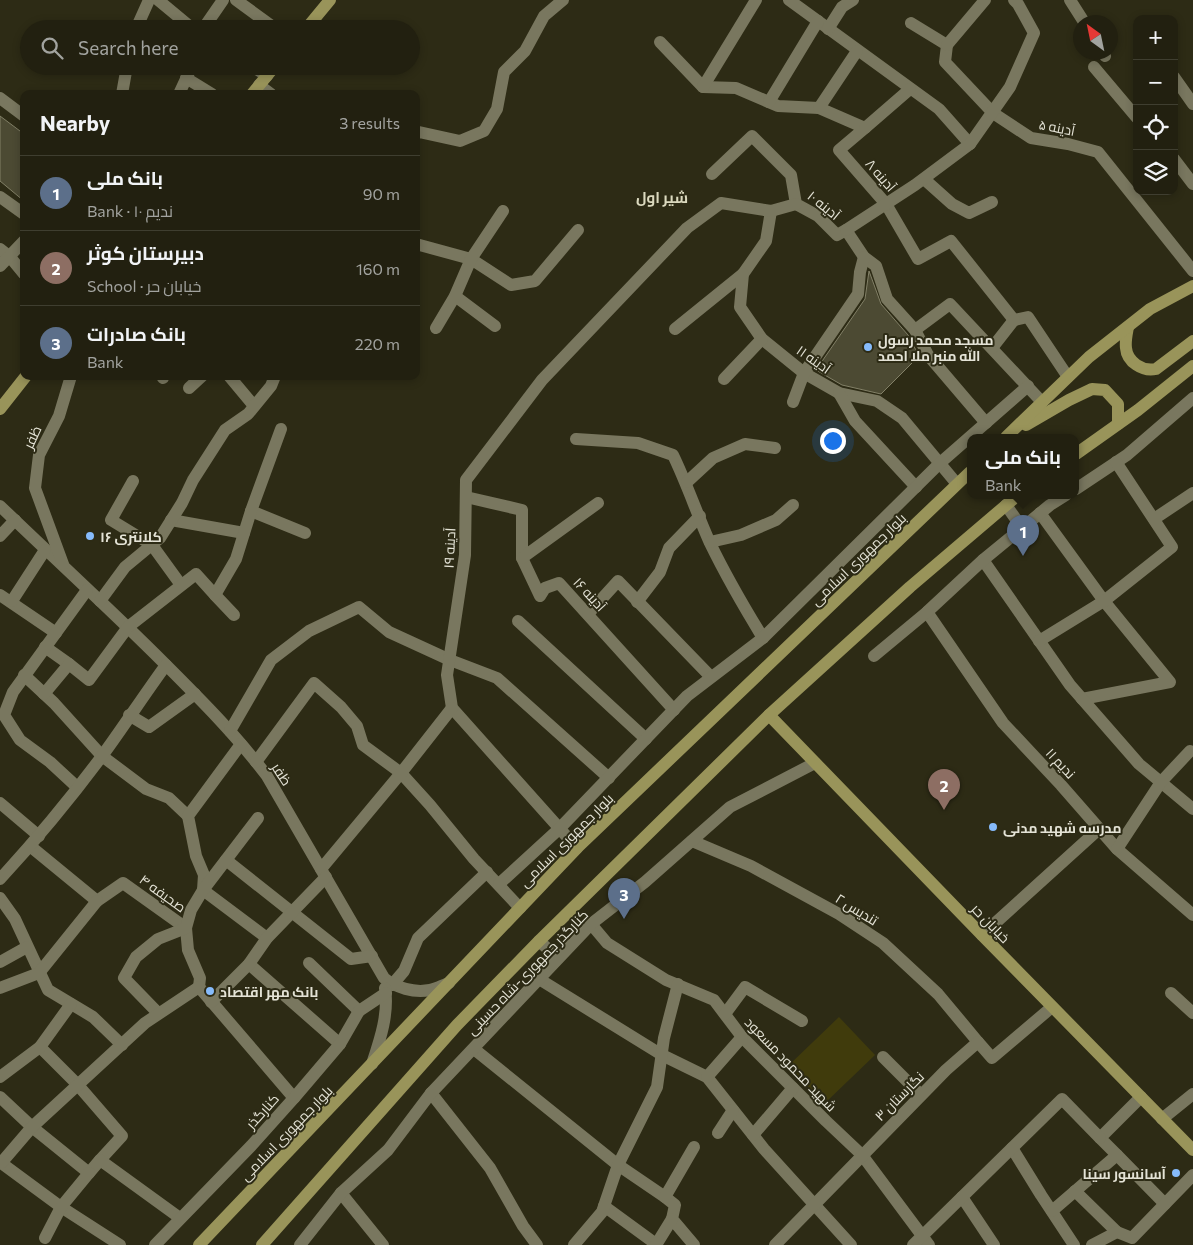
<!DOCTYPE html>
<html lang="en">
<head>
<meta charset="utf-8">
<style>
	:root { --surface:#222010; --page:#2e2d1e; --text:#f1f3f6; --muted:#a2a39f; --line:#3f3e30; --accent:#86bbfb }
	body { margin:0; font-family:Commissioner,Cairo,sans-serif; background:var(--page); color:var(--text) }
	.controls { position:absolute; right:15px; top:15px; display:grid; overflow:hidden; border-radius:10px; box-shadow:0 2px 8px #0003 }
	.controls button { width:45px; height:45px; display:grid; place-items:center; padding:0; border:0; border-bottom:1px solid var(--line); background:var(--surface); color:var(--text); font:25px sans-serif }
	.compass { position:absolute; left:1073px; top:15px; width:45px; height:45px; border-radius:50%; background:var(--surface); box-shadow:0 2px 8px #0003; rotate:327deg }
	.you { position:absolute; left:832px; top:440px; width:18px; height:18px; margin:-12px; border:4px solid #fff; border-radius:50%; background:#1a73e8; box-shadow:0 0 0 8px #1a73e833 }
	.badge { display:grid; place-items:center; width:32px; height:32px; border-radius:50%; background:var(--accent); color:#fff; font-size:16px; font-weight:700 }
	.pin { position:absolute; translate:-50% -41px; filter:drop-shadow(0 1px 2px #0008) }
	.pin::after { content:''; position:absolute; top:26px; width:18px; height:15px; background:inherit; clip-path:polygon(0 0,100% 0,50% 100%) }
	.popup { position:absolute; left:967px; top:434px; width:112px; height:65px; box-sizing:border-box; display:grid; place-content:center; border-radius:10px; background:var(--surface); filter:drop-shadow(0 1px 4px #0005); font-size:16px; white-space:nowrap; color:var(--muted) }
	.popup b { font-size:19px; color:var(--text) }
	.popup::after { content:''; position:absolute; left:50%; top:100%; margin-left:-10px; border:10px solid transparent; border-top-color:var(--surface) }
	.list { margin:0; padding:0; list-style:none }
	h2 { display:flex; justify-content:space-between; align-items:center; height:65px; margin:0; padding:0 20px; font-size:21px }
	h2 small { font-size:16px; font-weight:400; color:var(--muted) }
	.list li { display:grid; grid-template-columns:32px 1fr auto; gap:15px; align-items:center; box-sizing:border-box; height:75px; padding:0 20px; border-top:1px solid var(--line) }
	.list b { display:block; font-size:19px; white-space:nowrap }
	.list p { margin:0; font-size:16px; white-space:nowrap; color:var(--muted) }
	.list em { font-size:16px; font-style:normal; color:var(--muted) }
	.icon { flex:none; width:28px; height:28px; fill:none; stroke:currentColor; stroke-width:2; stroke-linecap:round; stroke-linejoin:round }
	.map { position:relative; flex:none; width:1193px; height:1245px; overflow:hidden }
	.search { position:absolute; background:var(--surface); box-shadow:0 2px 8px #0003; left:20px; top:20px; width:400px; height:55px; display:flex; align-items:center; gap:12px; box-sizing:border-box; padding:0 18px; border-radius:28px; color:var(--muted); font-size:19px }
	.panel { position:absolute; background:var(--surface); box-shadow:0 2px 8px #0003; left:20px; top:90px; width:400px; height:290px; border-radius:10px }
	.map>svg:first-child { display:block }
</style>
</head>
<body>
<div class="map">
<svg width="1193" height="1245" viewBox="0 0 1193 1245">
	<rect width="100%" height="100%" fill="#2d2b15"/>
	<path fill="#403b0c" d="M839,1017L875,1055L824,1104L788,1066Z"/>
	<g fill="#4c4a33" stroke="#828067">
		<path d="M0,116L24,134V201L0,181Z"/>
		<path d="M869,271L881,304L908,335L919,356L881,394L842,385L816,370L865,299Z"/>
	</g>
	<g fill="none" stroke-linecap="round" stroke-linejoin="round">
		<g stroke="#79775f" stroke-width="12">
			<path d="M158,0L193,29"/>
			<path d="M236,0L276,29"/>
			<path d="M789,0L939,109L970,144"/>
			<path d="M1070,0L1084,22"/>
			<path d="M911,23L947,45L945,62L993,113L1031,138L1068,144L1098,152L1193,271"/>
			<path d="M136,29L149,0"/>
			<path d="M203,29L223,0"/>
			<path d="M828,29L842,7L853,0"/>
			<path d="M660,42L703,87L736,88L778,106L819,108L865,128L839,150L886,204L918,259L951,241L1014,320L1028,317L1068,377"/>
			<path d="M947,45L985,0"/>
			<path d="M1103,52L1105,56"/>
			<path d="M252,66L267,76"/>
			<path d="M1094,67L1137,118"/>
			<path d="M1174,77L1193,104"/>
			<path d="M186,78L212,94"/>
			<path d="M259,85L271,94"/>
			<path d="M703,87L756,0"/>
			<path d="M122,94L127,66"/>
			<path d="M179,94L192,66"/>
			<path d="M0,98L24,116"/>
			<path d="M769,102L818,21"/>
			<path d="M819,108L857,51"/>
			<path d="M865,128L910,89"/>
			<path d="M416,134L419,132L460,141L484,131L497,109L504,72L525,51L544,16L563,0"/>
			<path d="M1174,159L1193,184"/>
			<path d="M712,174L752,136L791,175L796,204L818,216L837,235L846,230L864,257L876,266L887,299L915,330L928,355L986,423"/>
			<path d="M924,179L952,204L969,213L992,202"/>
			<path d="M0,197L24,214"/>
			<path d="M771,211L766,241L743,274L740,307L762,339L804,373L839,393L877,401L902,418L957,484"/>
			<path d="M846,230L915,185L970,144L1010,87L1034,33L1018,4L1014,0"/>
			<path d="M416,244L471,259L511,285L535,281L578,230"/>
			<path d="M0,249L10,257L24,274"/>
			<path d="M0,266L24,241"/>
			<path d="M455,296L495,326"/>
			<path d="M436,328L455,296L471,259L503,211"/>
			<path d="M675,329L743,274"/>
			<path d="M915,330L950,304L1042,402"/>
			<path d="M992,348L1014,320"/>
			<path d="M162,376L163,378"/>
			<path d="M229,376L254,406"/>
			<path d="M724,379L762,339"/>
			<path d="M189,388L202,376"/>
			<path d="M839,393L855,421L916,487"/>
			<path d="M793,402L804,373L858,294L860,272L864,257"/>
			<path d="M576,439L638,443L673,455C687,484 697,514 710,543C726,576 744,607 763,638"/>
			<path d="M133,481L111,520L152,545L181,585"/>
			<path d="M687,482L713,458L745,444L775,448"/>
			<path d="M1076,489L1127,455L1193,398"/>
			<path d="M466,497L522,510V558L540,596L545,588L559,583L674,710"/>
			<path d="M1006,505L1022,528"/>
			<path d="M0,506C55,559 111,610 165,664C201,700 236,735 267,776L384,978C396,988 414,993 430,990C436,989 443,985 449,983"/>
			<path d="M251,511L305,533"/>
			<path d="M1040,513L1104,601L1170,682L1082,699"/>
			<path d="M1154,519L1193,493"/>
			<path d="M171,520L244,533"/>
			<path d="M0,536L15,520"/>
			<path d="M710,542L741,535L776,520L793,505"/>
			<path d="M522,558L598,503"/>
			<path d="M983,560L1070,685L1139,764L1193,809"/>
			<path d="M63,564L35,488L39,455L59,416L71,376"/>
			<path d="M0,595L56,633"/>
			<path d="M215,595L234,615"/>
			<path d="M12,601L45,550"/>
			<path d="M100,601L125,567L160,538L182,503L193,480L225,430L248,414L271,386L275,376"/>
			<path d="M637,602L660,572L669,548L700,516"/>
			<path d="M927,612L1003,723L1061,785L1117,849L1193,915"/>
			<path d="M588,614L618,581L711,677"/>
			<path d="M518,621L646,739"/>
			<path d="M1039,641L1104,601L1172,547L1116,462"/>
			<path d="M45,647L69,664"/>
			<path d="M874,656L927,612L983,560L1050,505L1066,495"/>
			<path d="M24,675L54,703L102,756L146,789L169,798L188,816"/>
			<path d="M44,694L69,664L89,680L128,627L196,574L215,595L236,559L251,511L281,429"/>
			<path d="M129,715L149,727L195,694"/>
			<path d="M230,731L271,660L309,631L359,607L389,632L450,660L497,678L609,778"/>
			<path d="M241,744L188,816L196,856L204,875L203,890L267,938"/>
			<path d="M256,762L314,683L341,707L357,726L363,745L401,773L430,805L474,859L520,908"/>
			<path d="M77,787L50,762L20,740L4,715L13,692L87,590"/>
			<path d="M0,803L39,836"/>
			<path d="M692,841L751,866L839,914L883,943L938,994L978,1042"/>
			<path d="M30,846L97,901L123,883L186,928L188,950L200,978L199,987L294,1098"/>
			<path d="M577,848L452,708L447,675L465,555L466,480L542,380L687,228L721,203L771,211L796,204"/>
			<path d="M1117,849L1161,782L1190,751"/>
			<path d="M226,860L351,959L372,956"/>
			<path d="M321,869L401,773L452,708"/>
			<path d="M0,879C36,840 70,799 102,756C124,726 144,695 166,665"/>
			<path d="M499,884L559,829L687,696L763,638L940,463L1028,386"/>
			<path d="M0,898L15,919L48,990L93,1017L122,1045"/>
			<path d="M591,924L607,943L666,980L714,1000L742,1037L826,1121L862,1155L929,1245"/>
			<path d="M982,935L1099,829"/>
			<path d="M539,941L558,958"/>
			<path d="M0,962L27,947"/>
			<path d="M309,963L359,1011"/>
			<path d="M249,964L340,1044"/>
			<path d="M539,979L662,1055L707,1077L764,1149L851,1245"/>
			<path d="M392,985L404,971L418,938L487,872"/>
			<path d="M0,988L39,973L97,901"/>
			<path d="M1171,993L1193,1013"/>
			<path d="M211,1002L249,964L267,938L326,877"/>
			<path d="M158,1013L124,978L136,957L158,939L186,928L191,910L203,890L258,818"/>
			<path d="M725,1014L745,987L802,1021"/>
			<path d="M40,1047L77,1084L122,1136L100,1160"/>
			<path d="M474,1049L618,1165L665,1197L675,1205L672,1219L694,1245"/>
			<path d="M883,1057L921,1095"/>
			<path d="M372,1064C380,1040 389,1014 385,988"/>
			<path d="M0,1077L40,1047L71,1004"/>
			<path d="M707,1077L742,1037"/>
			<path d="M431,1093L490,1168L523,1226L537,1245"/>
			<path d="M0,1097L32,1127L89,1173L100,1160L180,1218"/>
			<path d="M1162,1119L1193,1094"/>
			<path d="M718,1133L733,1110"/>
			<path d="M753,1135L793,1088"/>
			<path d="M1012,1148L1041,1195L1074,1245"/>
			<path d="M1117,1155L1165,1204"/>
			<path d="M0,1162L61,1207L120,1245"/>
			<path d="M2,1162L32,1127L145,1023L199,987"/>
			<path d="M1075,1191L1117,1232"/>
			<path d="M341,1193L383,1245"/>
			<path d="M665,1197L694,1147"/>
			<path d="M962,1197L994,1245"/>
			<path d="M604,1206L656,1244"/>
			<path d="M1052,1211L1117,1155L1100,1138L1141,1097"/>
			<path d="M45,1238L61,1207L89,1173"/>
			<path d="M155,1245L251,1146L294,1098L340,1044L359,1011L386,993"/>
			<path d="M300,1245L341,1193L388,1150L431,1093L591,924L645,882L730,807L815,763"/>
			<path d="M574,1245L602,1212L618,1165L657,1087L664,1038L678,984"/>
			<path d="M656,1245L672,1219"/>
			<path d="M775,1245L946,1070L978,1042L992,1058L1052,1007"/>
			<path d="M913,1245L1062,1099L1100,1138"/>
			<path d="M1092,1245L1117,1232L1132,1238L1193,1175"/>
		</g>
		<g stroke="#99945a" stroke-width="12">
			<path d="M306,29L330,0"/>
			<path d="M252,94L275,66"/>
			<path d="M1128,327C1127,333 1125,341 1126,348C1127,362 1143,372 1156,369L1193,341"/>
			<path d="M0,409L26,376"/>
			<path d="M1026,425L1069,400L1092,389L1105,390L1118,404V424"/>
			<path d="M1006,437L1089,357L1150,309L1193,286"/>
			<path d="M1076,454L1138,410L1193,366"/>
			<path d="M769,715L982,935L1193,1150"/>
			<path d="M199,1245L577,848L970,472"/>
			<path d="M262,1245L457,1025L539,941L769,715L910,587L1018,495"/>
		</g>
	</g>
	<g fill="#86bbfb" stroke="#2d2b15" stroke-width="2">
		<circle cx="868" cy="347" r="5"/>
		<circle cx="90" cy="536" r="5"/>
		<circle cx="993" cy="827" r="5"/>
		<circle cx="210" cy="991" r="5"/>
		<circle cx="1176" cy="1173" r="5"/>
	</g>
	<g text-anchor="middle" dominant-baseline="central" stroke-width="4" stroke-linejoin="round" paint-order="stroke">
		<g font-size="14" fill="#e4e3d6" stroke="#2d2b15">
			<text transform="translate(1057 127) rotate(11)">آدینه ۵</text>
			<text transform="translate(881 175) rotate(49)">آدینه ۸</text>
			<text transform="translate(824 205) rotate(39)">آدینه ۱۰</text>
			<text transform="translate(814 359) rotate(35)">آدینه ۱۱</text>
			<text transform="translate(32 437) rotate(-65)">ظفر</text>
			<text transform="translate(449 548) rotate(-87)">آدینه ۱۹</text>
			<text transform="translate(858 559) rotate(-44)">بلوار جمهوری اسلامی</text>
			<text transform="translate(590 594) rotate(47)">آدینه ۱۶</text>
			<text transform="translate(1061 763) rotate(47)">ندیم ۱۱</text>
			<text transform="translate(282 774) rotate(57)">ظفر</text>
			<text transform="translate(566 840) rotate(-45)">بلوار جمهوری اسلامی</text>
			<text transform="translate(163 893) rotate(36)">صحیفه ۴</text>
			<text transform="translate(857 909) rotate(32)">تندیس ۲</text>
			<text transform="translate(991 923) rotate(46)">خیابان حر</text>
			<text transform="translate(527 972) rotate(-46)">کنارگذر جمهوری-شاه حسینی</text>
			<text transform="translate(791 1064) rotate(46)">شهید محمود مسعود</text>
			<text transform="translate(899 1096) rotate(-45)">نگارستان ۳</text>
			<text transform="translate(262 1111) rotate(-48)">کنارگذر</text>
			<text transform="translate(286 1133) rotate(-46)">بلوار جمهوری اسلامی</text>
		</g>
		<g font-size="14" font-weight="bold" fill="#e4e3d6" stroke="#2d2b15" text-anchor="start">
			<text x="878" y="339">مسجد محمد رسول<tspan x="878" dy="16">الله منبر ملا احمد</tspan></text>
			<text x="100" y="536">کلانتری ۱۶</text>
			<text x="1003" y="827">مدرسه شهید مدنی</text>
			<text x="220" y="991">بانک مهر اقتصاد</text>
			<text x="1166" y="1173" text-anchor="end">آسانسور سینا</text>
		</g>
		<g font-size="15" font-weight="bold" fill="#dbd9be" stroke="#2d2b15">
			<text x="662" y="197">شیر اول</text>
		</g>
	</g>
</svg>
<div class="controls">
<button>+</button>
<button>−</button>
<button><svg class="icon" aria-label="locate" viewBox="0 0 24 24"><circle cx="12" cy="12" r="6"/><path d="M12 2v4M12 18v4M2 12h4M18 12h4"/></svg></button>
<button><svg class="icon" aria-label="layers" viewBox="0 0 24 24"><path d="M12 4l9 5-9 5-9-5zM3 14l9 5 9-5"/></svg></button>
</div>
<svg class="compass" viewBox="-18 -18 36 36"><path d="M0-13l5 13h-10z" fill="#e53935"/><path d="M0 13l5-13h-10z" fill="#a2a39f"/></svg>
<div class="you"></div>
<div class="pin badge" style="left:1023px;top:556px;background:#5c6f8a">1</div>
<div class="popup"><b>بانک ملی</b>Bank</div>
<div class="pin badge" style="left:944px;top:810px;background:#8d6e63">2</div>
<div class="pin badge" style="left:624px;top:919px;background:#5c6f8a">3</div>
<div class="search"><svg class="icon" aria-label="search" viewBox="0 0 24 24"><circle cx="10" cy="10" r="6"/><path d="M15 15l6 6"/></svg>Search here</div>
<section class="panel">
<h2>Nearby<small>3 results</small></h2>
<ul class="list">
<li><span class="badge" style="background:#5c6f8a">1</span><div><b>بانک ملی</b><p>Bank · ندیم ۱۰</p></div><em>90 m</em></li>
<li><span class="badge" style="background:#8d6e63">2</span><div><b>دبیرستان کوثر</b><p>School · خیابان حر</p></div><em>160 m</em></li>
<li><span class="badge" style="background:#5c6f8a">3</span><div><b>بانک صادرات</b><p>Bank</p></div><em>220 m</em></li>
</ul>
</section>
</div>
</body>
</html>
